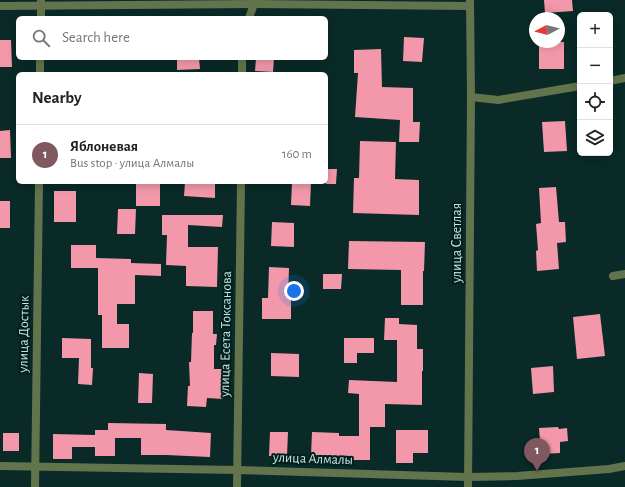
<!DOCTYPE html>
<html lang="en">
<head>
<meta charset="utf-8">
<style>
	:root { --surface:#fff; --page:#f6f6f6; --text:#222; --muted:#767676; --line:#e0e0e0; --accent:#805860 }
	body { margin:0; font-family:"Alegreya Sans",sans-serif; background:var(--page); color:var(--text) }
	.controls { position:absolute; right:12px; top:12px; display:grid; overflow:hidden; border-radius:6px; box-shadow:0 2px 10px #0003 }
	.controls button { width:36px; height:36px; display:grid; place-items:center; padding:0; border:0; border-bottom:1px solid var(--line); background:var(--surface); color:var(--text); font:20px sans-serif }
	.compass { position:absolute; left:529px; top:12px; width:36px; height:36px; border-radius:50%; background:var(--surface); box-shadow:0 2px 10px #0003; rotate:263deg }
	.you { position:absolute; left:294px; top:291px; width:14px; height:14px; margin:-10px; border:3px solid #fff; border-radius:50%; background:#1a73e8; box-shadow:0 0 0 6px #1a73e833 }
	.badge { display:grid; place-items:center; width:26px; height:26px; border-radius:50%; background:var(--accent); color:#fff; font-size:13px; font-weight:700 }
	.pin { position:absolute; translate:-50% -33px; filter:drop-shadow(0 1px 2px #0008) }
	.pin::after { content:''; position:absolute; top:21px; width:14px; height:12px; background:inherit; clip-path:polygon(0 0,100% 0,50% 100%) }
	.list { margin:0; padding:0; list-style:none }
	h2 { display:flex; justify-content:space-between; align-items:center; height:52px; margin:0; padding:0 16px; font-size:17px }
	h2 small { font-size:13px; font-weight:400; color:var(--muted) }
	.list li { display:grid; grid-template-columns:26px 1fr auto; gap:12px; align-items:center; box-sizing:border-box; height:60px; padding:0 16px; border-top:1px solid var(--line) }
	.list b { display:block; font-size:15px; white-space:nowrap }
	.list p { margin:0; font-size:13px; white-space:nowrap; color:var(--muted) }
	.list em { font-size:13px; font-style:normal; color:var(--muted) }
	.icon { flex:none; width:22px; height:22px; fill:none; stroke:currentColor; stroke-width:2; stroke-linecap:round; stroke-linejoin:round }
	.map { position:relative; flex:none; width:625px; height:487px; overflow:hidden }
	.search { position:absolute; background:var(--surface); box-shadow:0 2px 10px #0003; left:16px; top:16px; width:312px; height:44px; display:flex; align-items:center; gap:10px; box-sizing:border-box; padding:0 14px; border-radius:6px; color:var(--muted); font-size:15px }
	.panel { position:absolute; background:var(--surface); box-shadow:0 2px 10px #0003; left:16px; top:72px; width:312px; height:112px; border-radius:6px }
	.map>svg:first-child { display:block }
</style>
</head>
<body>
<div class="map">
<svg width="625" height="487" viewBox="0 0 625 487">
	<rect width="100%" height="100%" fill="#092a27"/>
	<g fill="#f398aa">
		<path d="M544,0H572L573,11L545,13Z"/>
		<path d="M404,37L424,38L422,62L403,61Z"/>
		<path d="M0,40H11L12,67H0Z"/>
		<rect x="539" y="42" width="25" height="27"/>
		<path d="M381,49L382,87L413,88V122H420L419,142H399L400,120L355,117L358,73H354V50Z"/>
		<path d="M177,58H199L200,69L177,70Z"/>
		<path d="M256,58H274L273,72L255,71Z"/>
		<path d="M565,121L567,151L544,152L542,122Z"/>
		<path d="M10,130L11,158H0V131Z"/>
		<path d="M360,141L396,142L395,179L419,180V215L353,213L354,178H359Z"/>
		<path d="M326,169H337L336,184H326Z"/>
		<rect x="136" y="182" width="24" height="24"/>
		<path d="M185,182H215V198L184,196Z"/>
		<path d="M292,182H311L310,206L291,205Z"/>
		<path d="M556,187L559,222H565L566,242L557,243L559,269L537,271L536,251L538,250L536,224L541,223L539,188Z"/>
		<rect x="54" y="191" width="22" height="31"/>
		<rect x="0" y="201" width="10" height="27"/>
		<path d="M118,209H136L135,234H117Z"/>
		<path d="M162,215H223L222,227L188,225V247H218L217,287L186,286V266L166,265L167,235H162Z"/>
		<path d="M272,222L294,223V247L271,246Z"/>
		<path d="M349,241L425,242L424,271H423V305H401V270L348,269Z"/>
		<path d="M71,245H96V258L131,259V263L161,264V276L135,275V304H117V324H129V348H102V315H98V268H71Z"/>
		<path d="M269,267L289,268L288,299H291V319H262V298H268Z"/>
		<path d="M323,274H342L341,289H323Z"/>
		<path d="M193,311H213V334H217L216,345H214V369H222L223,388V399L207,398L206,407L187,406L188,386H190L189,362H191L192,333H193Z"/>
		<path d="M600,314L605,356L577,359L573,317Z"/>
		<path d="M385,318H399V324L417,325V349H423V371H422V405L385,404V427H370V460H351V456L311,455L312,432L339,433V436H359V394L348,393L349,380L397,382V340H384Z"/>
		<path d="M62,338L91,339V368H93L92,385L78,384L79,358H62Z"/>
		<path d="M344,338H374V353H357V363H344Z"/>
		<path d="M271,353L299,354V377L271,376Z"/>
		<path d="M553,366L554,392L533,394L531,368Z"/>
		<path d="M139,373L153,374L152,403H138Z"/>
		<path d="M108,423L166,424V430L211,433L210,457L166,455H141V438H115V456H95V447H72V459H53V434L95,435V430H108Z"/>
		<path d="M558,427L559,429L567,428L568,441L560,442V453L541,454L539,428Z"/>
		<path d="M396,430H428V453H413V463H396Z"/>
		<path d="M270,432H288L287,456H269Z"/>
		<rect x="3" y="433" width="16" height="18"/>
	</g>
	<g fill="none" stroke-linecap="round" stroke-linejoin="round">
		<g stroke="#63744c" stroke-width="8">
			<path d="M0,6L254,4L470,6"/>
			<path d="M41,18V1"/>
			<path d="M249,18L254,4V0"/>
			<path d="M40,74V58"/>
			<path d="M242,74V58"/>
			<path d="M610,81L625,78"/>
			<path d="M471,97L498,100L580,86"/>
			<path d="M613,276L625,274"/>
			<path d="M0,466L237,470L467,477L517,476L609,469L625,466"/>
			<path d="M35,487L39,182"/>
			<path d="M237,487L241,182"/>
			<path d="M468,487L471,97L470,0"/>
		</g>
	</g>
	<g text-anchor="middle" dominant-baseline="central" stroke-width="4" stroke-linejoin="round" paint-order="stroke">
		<g font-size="14" fill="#c7e5e1" stroke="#00201e">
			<text transform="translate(457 243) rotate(-90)">улица Светлая</text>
			<text transform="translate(24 334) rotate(-89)">улица Достык</text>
			<text transform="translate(226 334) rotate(-89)">улица Есета Токсанова</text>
			<text transform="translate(313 459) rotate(2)">улица Алмалы</text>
		</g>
	</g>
</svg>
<div class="controls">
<button>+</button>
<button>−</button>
<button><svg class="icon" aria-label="locate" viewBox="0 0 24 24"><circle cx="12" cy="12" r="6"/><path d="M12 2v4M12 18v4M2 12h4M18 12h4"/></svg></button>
<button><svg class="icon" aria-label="layers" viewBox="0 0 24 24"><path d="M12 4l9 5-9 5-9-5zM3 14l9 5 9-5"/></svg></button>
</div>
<svg class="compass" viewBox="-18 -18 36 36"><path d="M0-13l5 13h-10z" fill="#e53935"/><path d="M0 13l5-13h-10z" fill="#767676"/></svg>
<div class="you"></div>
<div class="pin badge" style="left:537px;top:471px">1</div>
<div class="search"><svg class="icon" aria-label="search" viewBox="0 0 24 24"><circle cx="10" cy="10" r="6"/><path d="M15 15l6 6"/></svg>Search here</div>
<section class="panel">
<h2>Nearby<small></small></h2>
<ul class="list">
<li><span class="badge">1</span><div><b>Яблоневая</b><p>Bus stop · улица Алмалы</p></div><em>160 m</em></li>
</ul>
</section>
</div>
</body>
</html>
